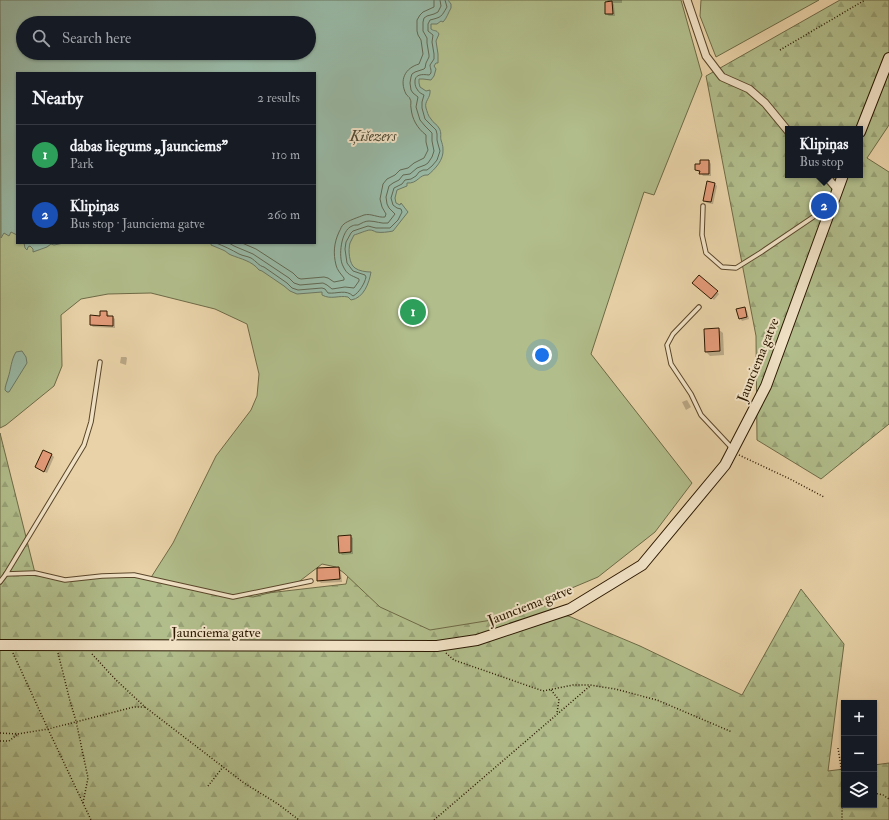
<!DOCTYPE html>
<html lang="en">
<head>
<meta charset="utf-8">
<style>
	:root { --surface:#171b24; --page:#242831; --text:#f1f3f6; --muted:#9ea1a6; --line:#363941; --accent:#ea580c }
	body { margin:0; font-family:"IM FELL Double Pica",serif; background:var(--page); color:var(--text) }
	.controls { position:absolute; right:12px; bottom:12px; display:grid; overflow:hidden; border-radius:0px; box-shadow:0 1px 3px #0004 }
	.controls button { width:36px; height:36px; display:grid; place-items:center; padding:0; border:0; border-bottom:1px solid var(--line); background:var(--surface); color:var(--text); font:20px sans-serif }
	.you { position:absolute; left:542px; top:355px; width:14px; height:14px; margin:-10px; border:3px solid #fff; border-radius:50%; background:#1a73e8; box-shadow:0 0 0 6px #1a73e833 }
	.badge { display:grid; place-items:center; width:26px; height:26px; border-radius:50%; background:var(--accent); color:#fff; font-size:13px; font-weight:700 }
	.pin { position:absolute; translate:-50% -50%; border:2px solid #fff; box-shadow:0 1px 4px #0006 }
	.popup { position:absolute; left:785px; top:126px; width:78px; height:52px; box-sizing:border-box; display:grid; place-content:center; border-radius:0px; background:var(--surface); filter:drop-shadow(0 1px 3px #0005); font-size:13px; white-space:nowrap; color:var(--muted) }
	.popup b { font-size:15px; color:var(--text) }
	.popup::after { content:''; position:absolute; left:50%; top:100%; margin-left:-8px; border:8px solid transparent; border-top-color:var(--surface) }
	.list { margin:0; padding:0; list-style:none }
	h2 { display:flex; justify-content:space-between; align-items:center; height:52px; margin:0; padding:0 16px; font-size:17px }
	h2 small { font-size:13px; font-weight:400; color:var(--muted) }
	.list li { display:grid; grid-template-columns:26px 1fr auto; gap:12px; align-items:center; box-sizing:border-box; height:60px; padding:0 16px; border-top:1px solid var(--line) }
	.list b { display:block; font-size:15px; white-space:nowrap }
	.list p { margin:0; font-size:13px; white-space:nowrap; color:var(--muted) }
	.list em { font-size:13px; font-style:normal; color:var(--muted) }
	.icon { flex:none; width:22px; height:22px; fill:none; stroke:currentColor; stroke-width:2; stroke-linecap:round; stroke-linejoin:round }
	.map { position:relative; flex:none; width:889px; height:820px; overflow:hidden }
	.search { position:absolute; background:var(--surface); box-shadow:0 1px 3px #0004; left:16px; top:16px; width:300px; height:44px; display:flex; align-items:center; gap:10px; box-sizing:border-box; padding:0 14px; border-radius:22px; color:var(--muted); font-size:15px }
	.panel { position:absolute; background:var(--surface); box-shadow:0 1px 3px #0004; left:16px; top:72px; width:300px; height:172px; border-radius:0px }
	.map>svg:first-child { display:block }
</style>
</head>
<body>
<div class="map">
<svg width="889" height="820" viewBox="0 0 889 820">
	<defs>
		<pattern id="forest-firs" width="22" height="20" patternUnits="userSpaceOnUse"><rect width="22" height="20" fill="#b1bd8b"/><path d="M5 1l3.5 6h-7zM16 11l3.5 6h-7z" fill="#98a276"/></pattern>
	</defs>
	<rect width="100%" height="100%" fill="#e9d2a8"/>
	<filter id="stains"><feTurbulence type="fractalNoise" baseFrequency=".005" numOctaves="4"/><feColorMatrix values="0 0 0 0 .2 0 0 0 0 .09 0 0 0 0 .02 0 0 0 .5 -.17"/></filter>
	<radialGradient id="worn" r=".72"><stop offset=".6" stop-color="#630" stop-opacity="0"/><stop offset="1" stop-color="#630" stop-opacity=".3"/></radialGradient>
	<g fill="url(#forest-firs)" stroke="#6e6a46" fill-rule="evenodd">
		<path d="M840,0H889V125L867,158L889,172V424L821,479L757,440L756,336L706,76ZM788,129H860V175H788Z"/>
		<path d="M0,433L35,573L65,580L134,575L233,597L346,584L356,542L478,578L640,646L742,695L801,589L844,644L828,771L844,769V805H874V765L889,763V820H0Z"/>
	</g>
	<g fill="#b1bd8b" stroke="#6e6a46" fill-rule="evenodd">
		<path d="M0,0H681L702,75L654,195L644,192L591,354L692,483L655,532L598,577L498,619L430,630L380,607L344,573L336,567L322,564L292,587L253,597L202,591L150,579L173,543L216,456L251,410L257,396L259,374L247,324L215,309L151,293L108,294L81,299L61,315L62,366L54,386L6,425L0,428ZM23,23H309V53H23ZM17,73H315V243H17Z"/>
		<path d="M701,0H819L716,57L700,16Z"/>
	</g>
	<g fill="#98b8a5" stroke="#6c7863" fill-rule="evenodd">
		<path d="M0,0H448L451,4V8C448,13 447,18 443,22L441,21L437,24H431V29C435,32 436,29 439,34L436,41L438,54V63H436L434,66L436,69L434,76L431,80L423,79H419V83L420,87L426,91L430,90C431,98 424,101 426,108C427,111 428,116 431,119C433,123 437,124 439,128C442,133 440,136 441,140C442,143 443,146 443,149C444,160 435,169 428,175C419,174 418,184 407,183V186L397,190L395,198L396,203L400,205L401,203L408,212L393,231C388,232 381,233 376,232C374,231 372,230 370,230C367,230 358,234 354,235C353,238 351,240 350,243C348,250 349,264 355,268C359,271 366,272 371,272C369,283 364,298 351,300L348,297C339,295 331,300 322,295V292L297,294L290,291L284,286L262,271L259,270C252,261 241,259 231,255C228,254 226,251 223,250C219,248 215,247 211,245V243H315V73H17V235L11,232L9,236L4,233L1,238ZM23,23H309V53H23Z"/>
		<path d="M24,243H64L54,245L51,244L47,247L33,252V249L30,246L28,247L27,250L25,248Z"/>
		<path d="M22,351L26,357L27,363L9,392H7L5,390C5,386 7,382 8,378C11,369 11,360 16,352Z"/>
	</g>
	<g fill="#0003">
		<path d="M607,0H622V3H613L614,5L615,16H609L606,14L609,2Z"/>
		<path d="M709,161L711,164V176H703L700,172H699L696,170Z"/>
		<path d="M715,184L717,186L713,204L707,203L704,201Z"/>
		<path d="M696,285L717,292L719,294L714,300Z"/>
		<path d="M745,308L747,311L749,319L742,321L740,318Z"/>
		<path d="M106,312L109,315V317H113L115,319V328L93,327L91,325Z"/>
		<path d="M719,330L723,333L724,355L710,356L706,352Z"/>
		<path d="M121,357H126L127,358L126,365L120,363Z"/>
		<path d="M687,400L691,407L686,410L682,402Z"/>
		<path d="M44,451L52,455L54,457L47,473L39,469L36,467Z"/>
		<path d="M350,536L353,538V554L342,555L340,552Z"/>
		<path d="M339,568L341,571L342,582L321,583L318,580Z"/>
	</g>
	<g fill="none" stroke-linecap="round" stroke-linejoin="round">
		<g stroke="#626852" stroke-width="1">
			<path d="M216,243C224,246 232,250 239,254C243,256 247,256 251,258C256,261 259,266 264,267L287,283L292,288L298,290L322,288L325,289L328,293C337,294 346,289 353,296C359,293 365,283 366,277L365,275L353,271L347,263L345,249L346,242L351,233L353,231L368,226L376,228H390L398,220L402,212L401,209L397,208L393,205L391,198L394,188L402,184L405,180L411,179L416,176L419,172L423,170H427L432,166L437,160L440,151L438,144L437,140V134L436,130L425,119L422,108V102L424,95C422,94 418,92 417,89C416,88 415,85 415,83C414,74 422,74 429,75C433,73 430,68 430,65L434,59V54L432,42L433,35L428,31V24L430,20C442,17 441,17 447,7L445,0"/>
			<path d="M229,243L234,246L253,254L289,278L294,283L300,285L323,283L327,285L332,289L345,287L354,288L359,281V279C351,275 347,275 343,266C338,257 341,230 352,226C354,225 355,225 358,225C362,223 365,221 369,221C376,221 381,224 388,223L395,214L389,208L387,204L386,197L389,186L393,183L399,180L403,175L410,174L417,168L425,165L428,163L432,157L434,151L432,141V133L425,126L420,120L416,107L418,97L413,93L411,90L410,83L411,77L412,74L415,72L424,69L425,68L426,63L429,57V55L427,43V38L423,31V22L424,18L427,16L434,14L438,12L441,6L440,0"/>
			<path d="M242,243L256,249L293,273L298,278L301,279L324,277L328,278L334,282L344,280V278C341,274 337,270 336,265C333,253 334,243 339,232C341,229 341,226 344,224C347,221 359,217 364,215C371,213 378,218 385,217L386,214L382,207L380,199L383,184L387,179L395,175L400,170L408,168L414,163L424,158L428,150L426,142V135C417,128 412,119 411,108C410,105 412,101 410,99C410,97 407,96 406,94C399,80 405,68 419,64L423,54L421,40L418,35L417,31V20L420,15L423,12L434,7V0"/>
		</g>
	</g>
	<g fill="#e49b79" stroke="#2b1800">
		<path d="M612,1L613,14H605V2Z"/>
		<path d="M700,160H709V174H699L700,171L695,170V164H700Z"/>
		<path d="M707,181L715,183L711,202L703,201Z"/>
		<path d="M699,275L718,291L711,299L692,283Z"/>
		<path d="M745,307L747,317L739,319L736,309Z"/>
		<path d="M100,311H107V316H113V326L90,325V315L100,316Z"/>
		<path d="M719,328L720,351L705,352L704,329Z"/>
		<path d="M43,450L52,454L44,472L35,467Z"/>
		<path d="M351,535V552L339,553L338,536Z"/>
		<path d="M339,567L340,579L317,581V568Z"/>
	</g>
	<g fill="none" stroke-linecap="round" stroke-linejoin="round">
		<g stroke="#5a462a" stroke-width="5.5">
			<g id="lane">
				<path d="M703,206L702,235L706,253L722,267L736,268L760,253L828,207"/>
				<path d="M699,307L673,334L667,345L671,364L691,394L701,415L730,446L731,449"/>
				<path d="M6,574L35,573L65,580L102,576L134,575L233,597L311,581"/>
				<path d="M0,582L6,574L84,445L91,422L100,362"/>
			</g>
		</g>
		<g stroke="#5a462a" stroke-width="9">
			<g id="street">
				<path d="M687,0L706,56L722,77L749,89L765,103L788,131"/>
				<path d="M825,175L838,190"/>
			</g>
		</g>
		<g stroke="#2b1800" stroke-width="12">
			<g id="secondary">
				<path d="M860,132L889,58"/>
				<path d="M0,645L437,646L477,640L570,609L642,565L725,465L766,386L843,175"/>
			</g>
		</g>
		<g stroke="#2b1800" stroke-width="1.5" stroke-dasharray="1 2" stroke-linecap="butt">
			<path d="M780,50L865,0"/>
			<path d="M739,455L790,479L824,497"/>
			<path d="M13,653L48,729L91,820"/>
			<path d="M58,653L70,701L76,721L88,778L83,803"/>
			<path d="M446,653L454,660L543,691L573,685H590L615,689L657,700L732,732"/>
			<path d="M92,654L116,680L145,707L244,783L278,804L299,820"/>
			<path d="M551,690L559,700L557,713"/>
			<path d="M0,733L18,734L48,729L134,707H145"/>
			<path d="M0,741H9L18,734"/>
			<path d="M838,748L844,785L842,812V820"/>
			<path d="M208,786L223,767"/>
			<path d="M874,793L883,795L889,799"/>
			<path d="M434,820L590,686"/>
		</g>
		<use href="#lane" stroke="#f1e2c6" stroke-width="3.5"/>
		<use href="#street" stroke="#f1e2c6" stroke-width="7"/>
		<use href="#secondary" stroke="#f1e2c6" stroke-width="10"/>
	</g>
	<g text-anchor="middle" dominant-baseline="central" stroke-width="4" stroke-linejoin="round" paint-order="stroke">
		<g font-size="14" fill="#2b1800" stroke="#f1e2c6">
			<text transform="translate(758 360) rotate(-68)">Jaunciema gatve</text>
			<text transform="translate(530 605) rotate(-21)">Jaunciema gatve</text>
			<text x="216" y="632">Jaunciema gatve</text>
		</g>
		<g font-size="15" font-style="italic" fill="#4c4832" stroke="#f1e2c6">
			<text x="373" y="136">Ķīšezers</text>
		</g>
	</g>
	<rect width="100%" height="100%" filter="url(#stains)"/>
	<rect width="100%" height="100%" fill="url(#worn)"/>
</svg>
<div class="controls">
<button>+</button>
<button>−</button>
<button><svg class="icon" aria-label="layers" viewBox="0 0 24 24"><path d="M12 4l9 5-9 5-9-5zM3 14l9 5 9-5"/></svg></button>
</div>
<div class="you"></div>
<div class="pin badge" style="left:413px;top:312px;background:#2e9e5b">1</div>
<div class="pin badge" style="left:824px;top:206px;background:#1a4fb4">2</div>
<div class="popup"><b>Klipiņas</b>Bus stop</div>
<div class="search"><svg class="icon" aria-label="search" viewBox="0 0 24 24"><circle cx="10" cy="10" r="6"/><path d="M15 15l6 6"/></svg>Search here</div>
<section class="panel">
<h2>Nearby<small>2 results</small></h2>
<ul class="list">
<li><span class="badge" style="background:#2e9e5b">1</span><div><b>dabas liegums „Jaunciems”</b><p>Park</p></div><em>110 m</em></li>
<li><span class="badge" style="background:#1a4fb4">2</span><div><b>Klipiņas</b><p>Bus stop · Jaunciema gatve</p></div><em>260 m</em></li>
</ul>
</section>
</div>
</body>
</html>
